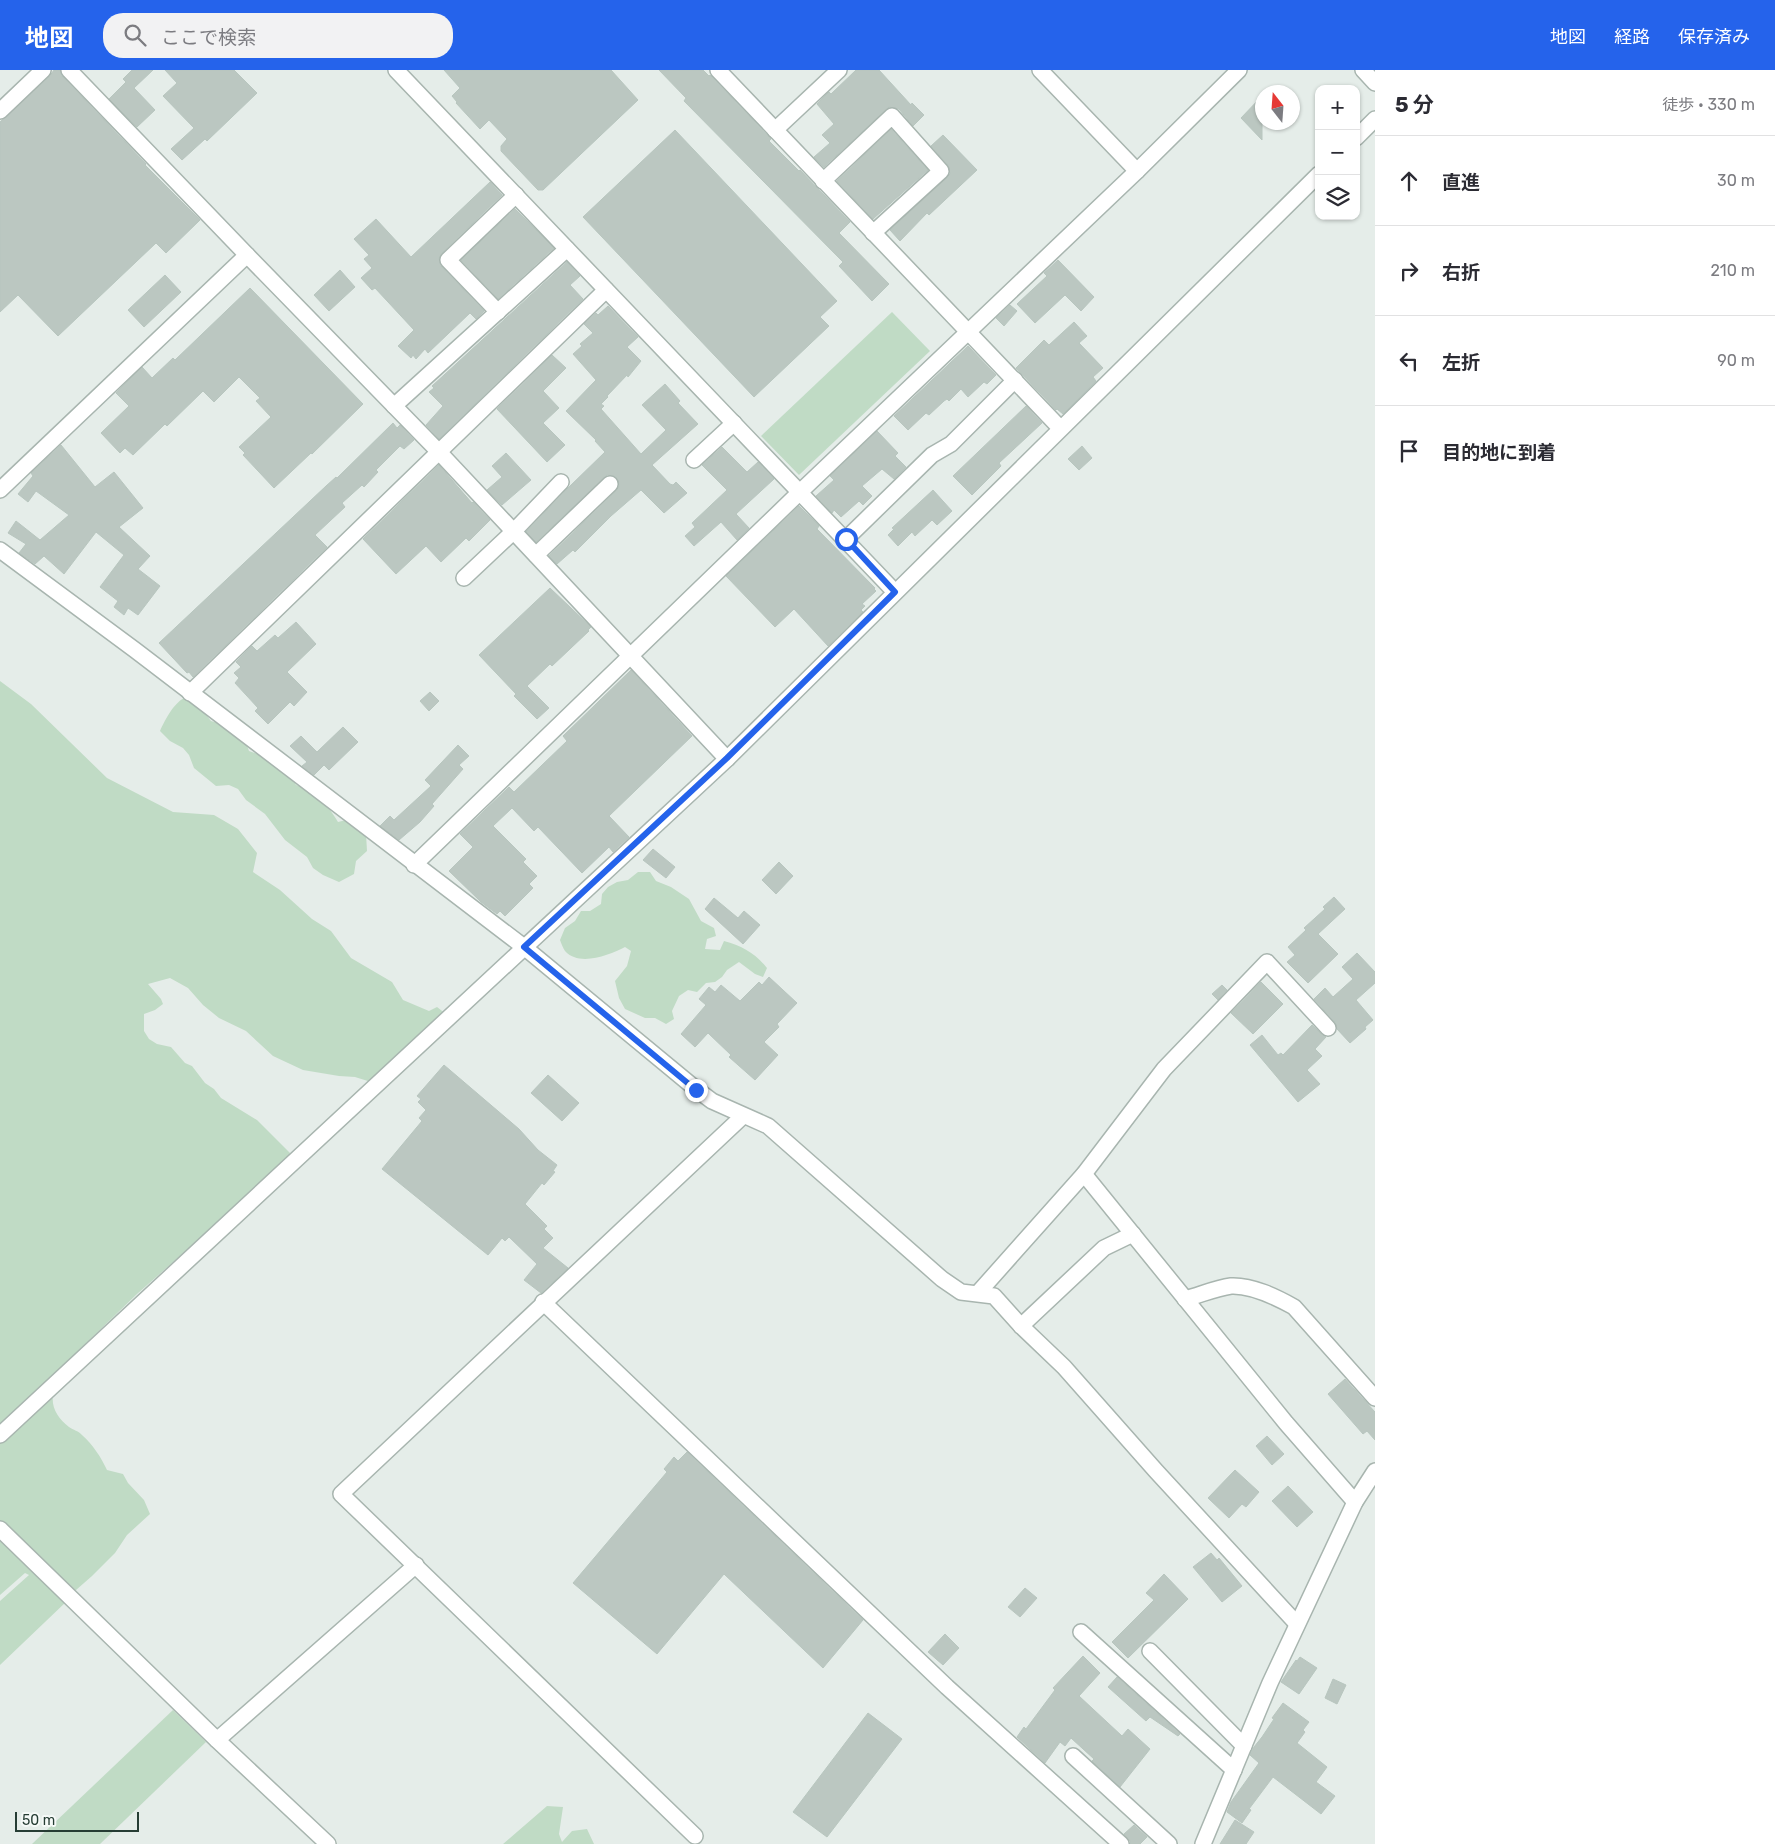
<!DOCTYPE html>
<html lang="ja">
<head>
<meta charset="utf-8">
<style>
	:root { --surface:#fff; --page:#f2f2f3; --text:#2b2b33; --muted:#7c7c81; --line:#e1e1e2; --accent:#2563eb }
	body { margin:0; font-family:Rubik,"Noto Sans JP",sans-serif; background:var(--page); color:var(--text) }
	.controls { position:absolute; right:15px; top:15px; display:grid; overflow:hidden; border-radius:10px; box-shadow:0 1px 4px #0004 }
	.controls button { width:45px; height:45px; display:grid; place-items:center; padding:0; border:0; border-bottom:1px solid var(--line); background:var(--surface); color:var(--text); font:25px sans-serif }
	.compass { position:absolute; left:1255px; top:15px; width:45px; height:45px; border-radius:50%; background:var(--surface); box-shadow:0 1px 4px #0004; rotate:343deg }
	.scale { position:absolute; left:15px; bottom:12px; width:124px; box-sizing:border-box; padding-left:5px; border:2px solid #263d34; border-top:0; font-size:14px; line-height:18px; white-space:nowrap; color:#263d34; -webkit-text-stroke:4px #f5f9f7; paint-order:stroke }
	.stop { position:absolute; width:15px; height:15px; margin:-11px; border:4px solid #2563eb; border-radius:50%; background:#fff }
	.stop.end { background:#2563eb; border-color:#fff; box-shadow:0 1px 5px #0008 }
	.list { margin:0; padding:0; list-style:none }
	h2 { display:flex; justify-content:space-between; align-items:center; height:65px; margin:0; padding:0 20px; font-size:21px }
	h2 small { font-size:16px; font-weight:400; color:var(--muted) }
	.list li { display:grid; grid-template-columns:32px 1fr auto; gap:15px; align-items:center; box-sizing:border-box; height:90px; padding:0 20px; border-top:1px solid var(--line) }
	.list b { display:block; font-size:19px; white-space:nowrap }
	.list em { font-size:16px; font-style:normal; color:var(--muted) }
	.icon { flex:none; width:28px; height:28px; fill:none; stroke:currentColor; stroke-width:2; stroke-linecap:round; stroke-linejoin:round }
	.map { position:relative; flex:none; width:1375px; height:1774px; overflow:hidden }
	header { display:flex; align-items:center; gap:30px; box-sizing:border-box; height:70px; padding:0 25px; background:var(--accent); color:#fff }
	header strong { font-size:24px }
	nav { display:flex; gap:28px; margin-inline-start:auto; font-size:18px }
	.search { width:350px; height:45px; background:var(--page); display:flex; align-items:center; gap:12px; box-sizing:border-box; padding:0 18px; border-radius:20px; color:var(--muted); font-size:19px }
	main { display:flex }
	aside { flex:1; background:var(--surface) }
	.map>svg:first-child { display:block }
</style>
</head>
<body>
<header>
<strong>地図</strong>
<div class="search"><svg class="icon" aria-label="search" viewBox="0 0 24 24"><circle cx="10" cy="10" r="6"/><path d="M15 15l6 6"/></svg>ここで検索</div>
<nav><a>地図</a><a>経路</a><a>保存済み</a></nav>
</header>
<main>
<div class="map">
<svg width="1375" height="1774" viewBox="0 0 1375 1774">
	<rect width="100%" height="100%" fill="#e5ede9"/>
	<g fill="#c0dbc5">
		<path d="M892,242L930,281L799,405L761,366Z"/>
		<path d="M0,611L31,634L107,708L173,742L214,745L238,759L257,783L253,802L280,820L312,849L331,861L351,888L392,912L403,930L429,941L437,937L446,944L371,1012L355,1007L339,1006L303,1000L273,986L246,961L219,948L203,935L188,918L170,908L148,914L161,929L163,934L155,940L144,944V961L149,969L157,974L171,977L185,993L192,996L205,1013L214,1019L221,1028L257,1050L290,1083L286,1092L137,1224L81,1278L73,1302L63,1318L53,1324C51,1338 58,1348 69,1357C73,1360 79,1361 82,1365C93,1375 101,1387 107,1400L123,1404L128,1413L144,1430L150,1444L127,1465L115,1483L92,1506L76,1520L63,1526L67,1531L0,1595V1531L29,1505L25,1503L0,1525Z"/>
		<path d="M186,627L203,641L211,651L221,654L245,670L249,681L268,688L290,704L296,715C315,720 328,735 338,752L346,750L366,764L367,781L356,791L354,804L339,812L323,805L313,798L307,787L285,770L265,744L246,730L238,719L229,715L216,716L194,698L189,685L183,678L170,671L160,661C165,650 174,632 186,627Z"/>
		<path d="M638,802H650L656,811L671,817L689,829L701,851L714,858L716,866L707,869L705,879L720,880L724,871C742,876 755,883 767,898L763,907L755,904L739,892L727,900L722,907L715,912L706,913L697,922L688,920L679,926L672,941L674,949L666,954L655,948H645L625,939L619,928L615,911L627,896L631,881L625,877C610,885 579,897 565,881C563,878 561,873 560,870L565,858L575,851L581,841H590L601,834L602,824L608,817L617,812L628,810Z"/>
		<path d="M173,1640L206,1672L100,1774H32Z"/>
		<path d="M547,1736L563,1737L559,1764L562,1772L572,1761L587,1759L594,1774H503Z"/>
	</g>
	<g fill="#bbc7c1" stroke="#b8c6bf">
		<path d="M54,0H60L62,6L146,94L145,95L200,150L166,183L156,173L58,266L18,225L0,242V52L49,7Z"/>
		<path d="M132,0H153L134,18L155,40L137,57L109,29L126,12L123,9Z"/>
		<path d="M165,0H234L257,23L207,71L205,69L182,90L171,79L194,58L163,26L177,13Z"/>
		<path d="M444,0H611L638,30L543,120H538L501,81V76L507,69L489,50L480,59L456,33L457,32L452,26L460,18Z"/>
		<path d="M659,0H703L709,6L710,5L771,69L769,71L799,101L800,100L850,152L839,163L889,214L872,231L839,196L843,192L684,31L686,28Z"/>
		<path d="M856,0H879L911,35L912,33L924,45L913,56L899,39L889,37L824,97L814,87L830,73L822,65L834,54L817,34L829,22L831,24Z"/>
		<path d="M1262,26V70L1241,48Z"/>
		<path d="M891,59L928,100L873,149L837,111Z"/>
		<path d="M675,60L837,231L820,247L829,256L754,327L583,147Z"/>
		<path d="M943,65L977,100L929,145L927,143L900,171L890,160L950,104L948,95L931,76Z"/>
		<path d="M490,112L502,125L442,183L439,188L441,196L484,241L476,249L470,243L428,283L425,279L416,289L413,285L411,288L398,276L414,260L375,218L372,220L361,208L372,198L364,189L369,185L354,169L376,149L411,187Z"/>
		<path d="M515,139L554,178L498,229L461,190Z"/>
		<path d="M1058,190L1094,227L1081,241L1065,225L1035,253L1017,234L1047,206L1044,203Z"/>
		<path d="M567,192L580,206L570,215L583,229L439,369L426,355L443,336L429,322L434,318L432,316Z"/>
		<path d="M340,200L355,217L329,241L314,225Z"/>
		<path d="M165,205L181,222L144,257L128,240Z"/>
		<path d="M250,218L363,334L312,384L311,383L274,418L243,385L245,383L239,377L271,347L256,331L260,328L239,307L214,332L203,321L167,356L165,354L133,385L125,378L120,383L101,363L129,336L116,323L142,297L152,308L173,288L175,290Z"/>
		<path d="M1010,235L1017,241L1004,256L996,248Z"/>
		<path d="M608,236L638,267L627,277L641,291L628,307L627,305L607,326L608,327L601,334L604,336L601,339L641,384L666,360L642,335L665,314L680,331L678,333L698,354L652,395L670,414L673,415L676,412L687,423L664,443L641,420L611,446L575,482L573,480L557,494L549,486L616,421L619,416L616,407L607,405L536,472L526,462L569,417L605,382L595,371L596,370L566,341L596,310L573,284L582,276L580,274L593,263L584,254L596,243L598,245Z"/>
		<path d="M1074,252L1087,266L1079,273L1103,298L1093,307L1096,311L1063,344L1057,339L1056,340L1016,298L1044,270L1049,275Z"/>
		<path d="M968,276L996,305L987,314L984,312L968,327L961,319L949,331L947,329L944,331L929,345L926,343L908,360L894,346Z"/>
		<path d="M552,285L566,298L543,321L559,338L543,353L565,375L547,392L497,339Z"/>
		<path d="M1026,336L1042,353L999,393L1001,396L972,425L953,406Z"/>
		<path d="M393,353L397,358L400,355L414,370L404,379L400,376L376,400L378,402L364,417L362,415L342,433L345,437L315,465L327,477L193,607L189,602L187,603L159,573L326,416L336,407L337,408Z"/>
		<path d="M877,361L898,383L895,386L906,397L894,409L882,399L862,416L872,426L863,435L859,431L841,447L834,440L832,443L816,426L834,410L830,406Z"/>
		<path d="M61,375L95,417L114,402L143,438L119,457L150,486L138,499L160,516L138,545L128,538L124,545L114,537L118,531L100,517L124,485L96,462L64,504L44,486L35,494L19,483L26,474L8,463L16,451L40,470L69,445L36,421L28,432L18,424L33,406L31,403Z"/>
		<path d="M1082,376L1092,388L1079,400L1068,389Z"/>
		<path d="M722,377L747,402L758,392L774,409L736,444L749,458L737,470L721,452L694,476L685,466L695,457L692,453L727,420L702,395Z"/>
		<path d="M506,383L531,410L502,435L487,420L502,407L492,396Z"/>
		<path d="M439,395L472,433L473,432L490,450L469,471L466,468L441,492L426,476L396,504L363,469Z"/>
		<path d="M933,420L952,441L937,455L932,450L915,466L912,462L898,476L888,465L894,459L892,458Z"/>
		<path d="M799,436L819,456L817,459L875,518L874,519L876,521L862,534L865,536L861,540L863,542L828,576L794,539L775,557L726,506Z"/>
		<path d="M550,518L591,557L588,560L589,561L552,596L550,594L527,616L549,638L537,649L514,626L516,624L479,585Z"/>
		<path d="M296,552L316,574L287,602L307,622L294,636L290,632L268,654L255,641L258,638L235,613L239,608L234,603L241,597L236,592L252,576L257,581L275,565L278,568Z"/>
		<path d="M631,600L692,666L609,746L629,767L613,782L609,777L582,803L538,757L534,761L512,738L493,756L526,789L523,792L537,806L529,814L533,818L505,846L500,841L497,844L481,832L449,801L473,777L460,764L509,717L514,722L567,671L563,666Z"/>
		<path d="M430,622L439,631L429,641L420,631Z"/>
		<path d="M343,657L358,672L329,700L324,695L314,705L302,696L307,692L290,676L301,666L317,682Z"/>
		<path d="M458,675L469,686L459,695L463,699L432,734L434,736L420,752L399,770L380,756L390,746L394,750L431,716L425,710Z"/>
		<path d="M653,779L675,797L666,808L643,790Z"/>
		<path d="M779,792L793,806L776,824L762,810Z"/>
		<path d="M1334,827L1345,839L1318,864L1338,884L1308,913L1287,892L1295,885L1288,877L1306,860L1304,858L1325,839L1323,837Z"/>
		<path d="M714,828L738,848L744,841L760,855L743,874L705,839Z"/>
		<path d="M1357,883L1375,902V913L1356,930L1373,950L1365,957L1366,959L1350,973L1337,959L1335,952L1314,929L1325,918L1333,927L1353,909L1342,897Z"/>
		<path d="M769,907L797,933L777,954L779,957L764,972L778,985L755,1010L729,987L731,985L708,963L695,977L681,964L706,935L699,929L709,917L715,922L721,915L740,931L759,912L762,915Z"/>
		<path d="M1261,912L1283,934L1253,964L1231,943Z"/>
		<path d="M1222,915L1227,920L1218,930L1212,924Z"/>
		<path d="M1312,955L1321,964L1326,967L1315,979L1322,986L1307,1000L1320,1014L1298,1032L1250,975L1262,965L1278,985L1281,983L1283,985Z"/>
		<path d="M444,995L519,1059L538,1080L557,1095L553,1101L555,1102L544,1115L542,1113L525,1134L547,1156L544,1159L553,1168L543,1178L568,1198L541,1223L524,1210L537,1194L509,1167L505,1171L502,1168L488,1185L382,1099L422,1051L419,1048L426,1040L418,1032L421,1029L417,1026Z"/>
		<path d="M548,1005L579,1033L562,1051L531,1023Z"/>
		<path d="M1345,1309L1375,1342V1370L1367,1361L1363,1364L1328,1324Z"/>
		<path d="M1267,1366L1284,1384L1272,1395L1256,1376Z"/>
		<path d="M687,1382L863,1550L823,1598L724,1504L657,1584L573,1513L667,1402L664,1399L674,1387L678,1391Z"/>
		<path d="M1235,1400L1259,1422L1246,1437L1242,1434L1229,1448L1208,1428Z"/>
		<path d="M1288,1416L1313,1442L1297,1457L1272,1431Z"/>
		<path d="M1211,1483L1217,1490L1219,1488L1242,1516L1222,1532L1193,1497Z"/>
		<path d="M1164,1504L1188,1529L1128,1588L1112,1572L1154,1530L1146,1523Z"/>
		<path d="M1025,1518L1037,1528L1020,1547L1008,1537Z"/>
		<path d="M945,1564L959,1578L943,1595L928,1582Z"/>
		<path d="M1083,1586L1100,1603L1079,1626L1122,1666L1128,1659L1150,1679L1120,1717L1092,1691L1094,1689L1071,1668L1065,1676L1060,1672L1045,1693L1017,1667L1024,1657L1026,1659L1055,1620L1053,1618Z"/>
		<path d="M1300,1587L1317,1598L1299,1624L1281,1612L1296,1590L1297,1591Z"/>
		<path d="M1117,1607L1180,1664L1178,1666L1150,1647L1146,1651L1108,1617Z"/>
		<path d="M1333,1609L1346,1615L1337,1634L1325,1628Z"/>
		<path d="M1283,1633L1309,1652L1303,1660L1305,1662L1297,1673L1327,1697L1316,1712L1335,1726L1321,1744L1273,1707L1249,1739L1251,1740L1242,1753L1227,1742L1231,1732L1259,1693L1250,1685L1254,1677L1262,1667L1274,1649L1272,1648Z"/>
		<path d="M868,1643L902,1669L827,1767L793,1742Z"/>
		<path d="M1235,1750L1254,1762L1246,1774H1220Z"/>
		<path d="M1134,1755L1147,1767L1140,1774H1130V1771L1124,1764Z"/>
	</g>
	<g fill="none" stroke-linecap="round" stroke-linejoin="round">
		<g stroke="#a8b5af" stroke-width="18">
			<g id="minor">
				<path d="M69,0L247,185L440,383L727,689"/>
				<path d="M396,0L895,522"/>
				<path d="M718,0L1060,358"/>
				<path d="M1040,0L1137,101"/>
				<path d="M1363,0L1375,13"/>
				<path d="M0,41L43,0"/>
				<path d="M775,60L839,0"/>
				<path d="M1356,68L1375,49"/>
				<path d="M823,111L892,46L941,101L873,163"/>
				<path d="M498,242L448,190L516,125"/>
				<path d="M394,336L567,179"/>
				<path d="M694,390L734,353"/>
				<path d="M0,420L247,185"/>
				<path d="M846,469L932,385L951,374L1015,310"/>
				<path d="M0,480L135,580L524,877L696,1019L712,1031L768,1056L942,1209L961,1222L994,1226L1021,1256L1064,1297L1156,1401L1297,1554"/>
				<path d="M536,485L610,414"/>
				<path d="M464,508L514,461L561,412"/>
				<path d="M190,623L606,220"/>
				<path d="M414,795L800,422L1137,101L1239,0"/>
				<path d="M1084,1104L1286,1353L1355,1432"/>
				<path d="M978,1223L1084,1104L1164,999L1267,892L1328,958"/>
				<path d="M1185,1229C1200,1225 1216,1218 1231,1216C1252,1215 1276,1227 1294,1237L1375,1328"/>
				<path d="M543,1232L947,1617L1121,1774"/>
				<path d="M1021,1256L1104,1178L1133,1164"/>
				<path d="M0,1365L727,689L1319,104"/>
				<path d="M0,1459L217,1670L328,1774"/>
				<path d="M1081,1562L1234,1700"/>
				<path d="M1150,1581L1244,1676"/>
				<path d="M217,1670L416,1495"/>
				<path d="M1073,1686L1169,1774"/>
				<path d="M695,1766L341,1424L743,1046"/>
				<path d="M1203,1774L1270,1613L1355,1432L1375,1401"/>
			</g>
		</g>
		<use href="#minor" stroke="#fff" stroke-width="15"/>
	</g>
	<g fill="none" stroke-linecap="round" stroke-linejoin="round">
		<path stroke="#2563eb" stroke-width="6" d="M696,1020L524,877L727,688L895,522L846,469"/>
	</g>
</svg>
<div class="controls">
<button>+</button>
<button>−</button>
<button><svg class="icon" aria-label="layers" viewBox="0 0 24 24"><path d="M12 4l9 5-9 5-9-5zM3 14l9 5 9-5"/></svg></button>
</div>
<svg class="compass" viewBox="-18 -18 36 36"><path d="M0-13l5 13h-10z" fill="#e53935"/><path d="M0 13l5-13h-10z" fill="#7c7c81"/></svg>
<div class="scale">50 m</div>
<div class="stop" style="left:846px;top:469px"></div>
<div class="stop end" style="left:696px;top:1020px"></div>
</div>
<aside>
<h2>5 分<small>徒歩 · 330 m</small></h2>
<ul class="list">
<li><svg class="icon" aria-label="ahead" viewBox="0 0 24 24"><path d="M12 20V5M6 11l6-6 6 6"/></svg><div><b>直進</b></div><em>30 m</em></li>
<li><svg class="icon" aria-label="right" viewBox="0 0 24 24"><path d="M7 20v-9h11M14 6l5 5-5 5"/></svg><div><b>右折</b></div><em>210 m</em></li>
<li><svg class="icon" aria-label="left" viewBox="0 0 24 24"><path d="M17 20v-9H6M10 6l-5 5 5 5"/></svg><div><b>左折</b></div><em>90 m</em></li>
<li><svg class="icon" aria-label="arrive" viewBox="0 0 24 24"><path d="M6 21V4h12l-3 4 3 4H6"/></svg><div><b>目的地に到着</b></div></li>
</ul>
</aside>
</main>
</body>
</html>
